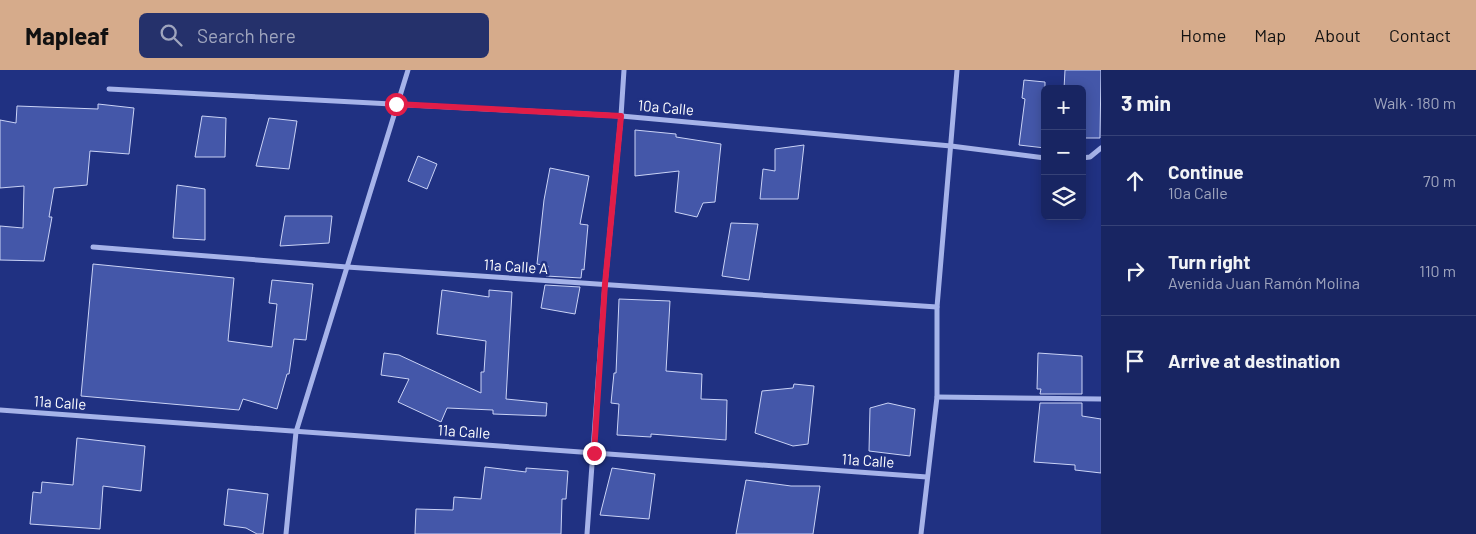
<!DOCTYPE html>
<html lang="en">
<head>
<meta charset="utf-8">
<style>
	:root { --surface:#182562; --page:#25316b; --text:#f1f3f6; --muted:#9fa5be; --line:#364277; --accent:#d6ab8b }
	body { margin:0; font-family:Barlow,sans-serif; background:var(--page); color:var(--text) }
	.controls { position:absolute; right:15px; top:15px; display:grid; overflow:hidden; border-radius:8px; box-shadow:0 2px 12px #0003 }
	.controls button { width:45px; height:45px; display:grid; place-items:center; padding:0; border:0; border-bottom:1px solid var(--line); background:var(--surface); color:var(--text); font:25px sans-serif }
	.stop { position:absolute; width:15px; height:15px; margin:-11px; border:4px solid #e11d48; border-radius:50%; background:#fff }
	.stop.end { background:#e11d48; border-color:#fff; box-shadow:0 1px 5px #0008 }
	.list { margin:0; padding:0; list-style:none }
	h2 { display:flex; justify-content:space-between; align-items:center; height:65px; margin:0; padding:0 20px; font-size:21px }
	h2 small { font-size:16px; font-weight:400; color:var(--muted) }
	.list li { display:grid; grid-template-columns:32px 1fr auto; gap:15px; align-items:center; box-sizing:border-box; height:90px; padding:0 20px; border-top:1px solid var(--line) }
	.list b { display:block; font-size:19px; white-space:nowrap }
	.list p { margin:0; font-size:16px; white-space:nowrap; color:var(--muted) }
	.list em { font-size:16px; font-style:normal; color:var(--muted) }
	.icon { flex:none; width:28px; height:28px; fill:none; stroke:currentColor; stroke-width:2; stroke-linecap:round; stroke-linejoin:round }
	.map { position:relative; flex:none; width:1101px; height:464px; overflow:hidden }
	header { display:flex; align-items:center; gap:30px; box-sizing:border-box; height:70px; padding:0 25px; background:var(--accent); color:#111 }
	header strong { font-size:24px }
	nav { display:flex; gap:28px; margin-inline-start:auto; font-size:18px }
	.search { width:350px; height:45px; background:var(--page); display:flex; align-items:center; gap:12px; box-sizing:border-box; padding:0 18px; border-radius:8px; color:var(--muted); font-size:19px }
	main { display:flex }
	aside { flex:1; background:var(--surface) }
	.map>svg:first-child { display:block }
</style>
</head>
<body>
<header>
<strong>Mapleaf</strong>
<div class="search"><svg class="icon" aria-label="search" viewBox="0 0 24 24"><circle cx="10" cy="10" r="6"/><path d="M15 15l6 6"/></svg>Search here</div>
<nav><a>Home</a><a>Map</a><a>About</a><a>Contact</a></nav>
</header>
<main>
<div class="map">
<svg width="1101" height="464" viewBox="0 0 1101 464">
	<rect width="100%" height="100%" fill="#203182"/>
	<g fill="#4457a9" stroke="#cad3f6">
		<path d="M1065,0H1101L1100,68H1082V19H1064Z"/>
		<path d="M1024,10L1045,12V78L1019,75L1025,29L1022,28Z"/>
		<path d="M98,34L134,38L129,84L90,81L87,115L54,118L49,147H52L44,191L0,190V156L23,158L24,116L0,118V50L16,53L17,36L98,39Z"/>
		<path d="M202,46L226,48L225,87H195Z"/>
		<path d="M269,48L297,51L289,99L256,96Z"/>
		<path d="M635,60L676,64V67L721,74L715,132L703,133L697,147L675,142L679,101L635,106Z"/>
		<path d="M804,75L798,129H760L763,99L775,101V79Z"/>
		<path d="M418,86L437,94L427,119L408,111Z"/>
		<path d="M550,98L589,106L580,154L588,155L584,200L582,199L581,208L546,206L548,196L537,194L544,130Z"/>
		<path d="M177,115L205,119V170L173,168Z"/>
		<path d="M285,146H332L329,173L280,176Z"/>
		<path d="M731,153L758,154L749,210L722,206Z"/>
		<path d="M93,194L234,208L228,271L272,277L277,234L269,233L272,210L313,214L306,270L294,269L289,304H287L277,339L243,329L239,340L81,326Z"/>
		<path d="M545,215L580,217L575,244L541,238Z"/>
		<path d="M442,220L489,227V220L512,222L506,329L547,333L546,346L493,344V340L447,338L441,352L398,332L409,309L381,305L384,283L399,285L481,323V302H484L486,271L437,264Z"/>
		<path d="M619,229L670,231L666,301L702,304L701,329L727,330L726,370L651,364V367L617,365L619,334L611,333L614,303H616Z"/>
		<path d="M1038,283L1082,286V324H1040L1041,319H1037Z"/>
		<path d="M794,314L814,316L808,374L793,376L755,363L762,321L793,318Z"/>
		<path d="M888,333L915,339L910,386L869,381L870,338Z"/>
		<path d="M1040,333H1082V346L1101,349V403L1075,400V395L1034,392Z"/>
		<path d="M77,368L145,376L141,421L103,416L100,459L30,454L33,422L41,423L42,412L73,415Z"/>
		<path d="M485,397L526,402V398L568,401L566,429H562L561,464H415L416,439L453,440L454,427L481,429Z"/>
		<path d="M612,398L655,404L649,449L600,445Z"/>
		<path d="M746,410L791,416H820L813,464H736Z"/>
		<path d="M228,419L268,424L263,464H257L246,458L224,455Z"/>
	</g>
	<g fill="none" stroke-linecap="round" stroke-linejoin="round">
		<g stroke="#a6b3e9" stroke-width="5">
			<path d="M109,19L621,46L951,76L1045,88"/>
			<path d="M1082,88L1090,87L1101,78"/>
			<path d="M93,177L347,197L937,237"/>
			<path d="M937,327L1101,329"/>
			<path d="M0,340L927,407"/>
			<path d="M286,464L296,362L408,0"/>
			<path d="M587,464L605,214L621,46L624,0"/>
			<path d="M921,464L937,327V237L957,0"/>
		</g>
	</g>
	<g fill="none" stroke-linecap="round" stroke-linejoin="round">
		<path stroke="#e11d48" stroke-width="6" d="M396,34L621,46L605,214L594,383"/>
	</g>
	<g text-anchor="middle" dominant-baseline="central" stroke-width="5" stroke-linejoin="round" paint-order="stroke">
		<g font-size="15" fill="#fff" stroke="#203182">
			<text transform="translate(666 37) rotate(5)">10a Calle</text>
			<text transform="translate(516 196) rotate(4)">11a Calle A</text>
			<text transform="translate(60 332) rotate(4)">11a Calle</text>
			<text transform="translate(464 361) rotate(4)">11a Calle</text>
			<text transform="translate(868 390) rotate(4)">11a Calle</text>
		</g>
	</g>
</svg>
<div class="controls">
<button>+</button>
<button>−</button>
<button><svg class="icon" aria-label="layers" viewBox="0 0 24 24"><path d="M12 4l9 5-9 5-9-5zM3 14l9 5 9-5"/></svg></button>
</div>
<div class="stop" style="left:396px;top:34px"></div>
<div class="stop end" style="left:594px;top:383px"></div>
</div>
<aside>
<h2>3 min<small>Walk · 180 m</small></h2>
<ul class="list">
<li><svg class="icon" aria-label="ahead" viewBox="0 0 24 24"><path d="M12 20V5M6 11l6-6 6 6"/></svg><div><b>Continue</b><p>10a Calle</p></div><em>70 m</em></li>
<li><svg class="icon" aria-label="right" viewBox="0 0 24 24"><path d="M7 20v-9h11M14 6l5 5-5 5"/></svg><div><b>Turn right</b><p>Avenida Juan Ramón Molina</p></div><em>110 m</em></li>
<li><svg class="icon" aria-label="arrive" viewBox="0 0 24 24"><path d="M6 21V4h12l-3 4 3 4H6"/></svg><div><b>Arrive at destination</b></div></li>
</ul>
</aside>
</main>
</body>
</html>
